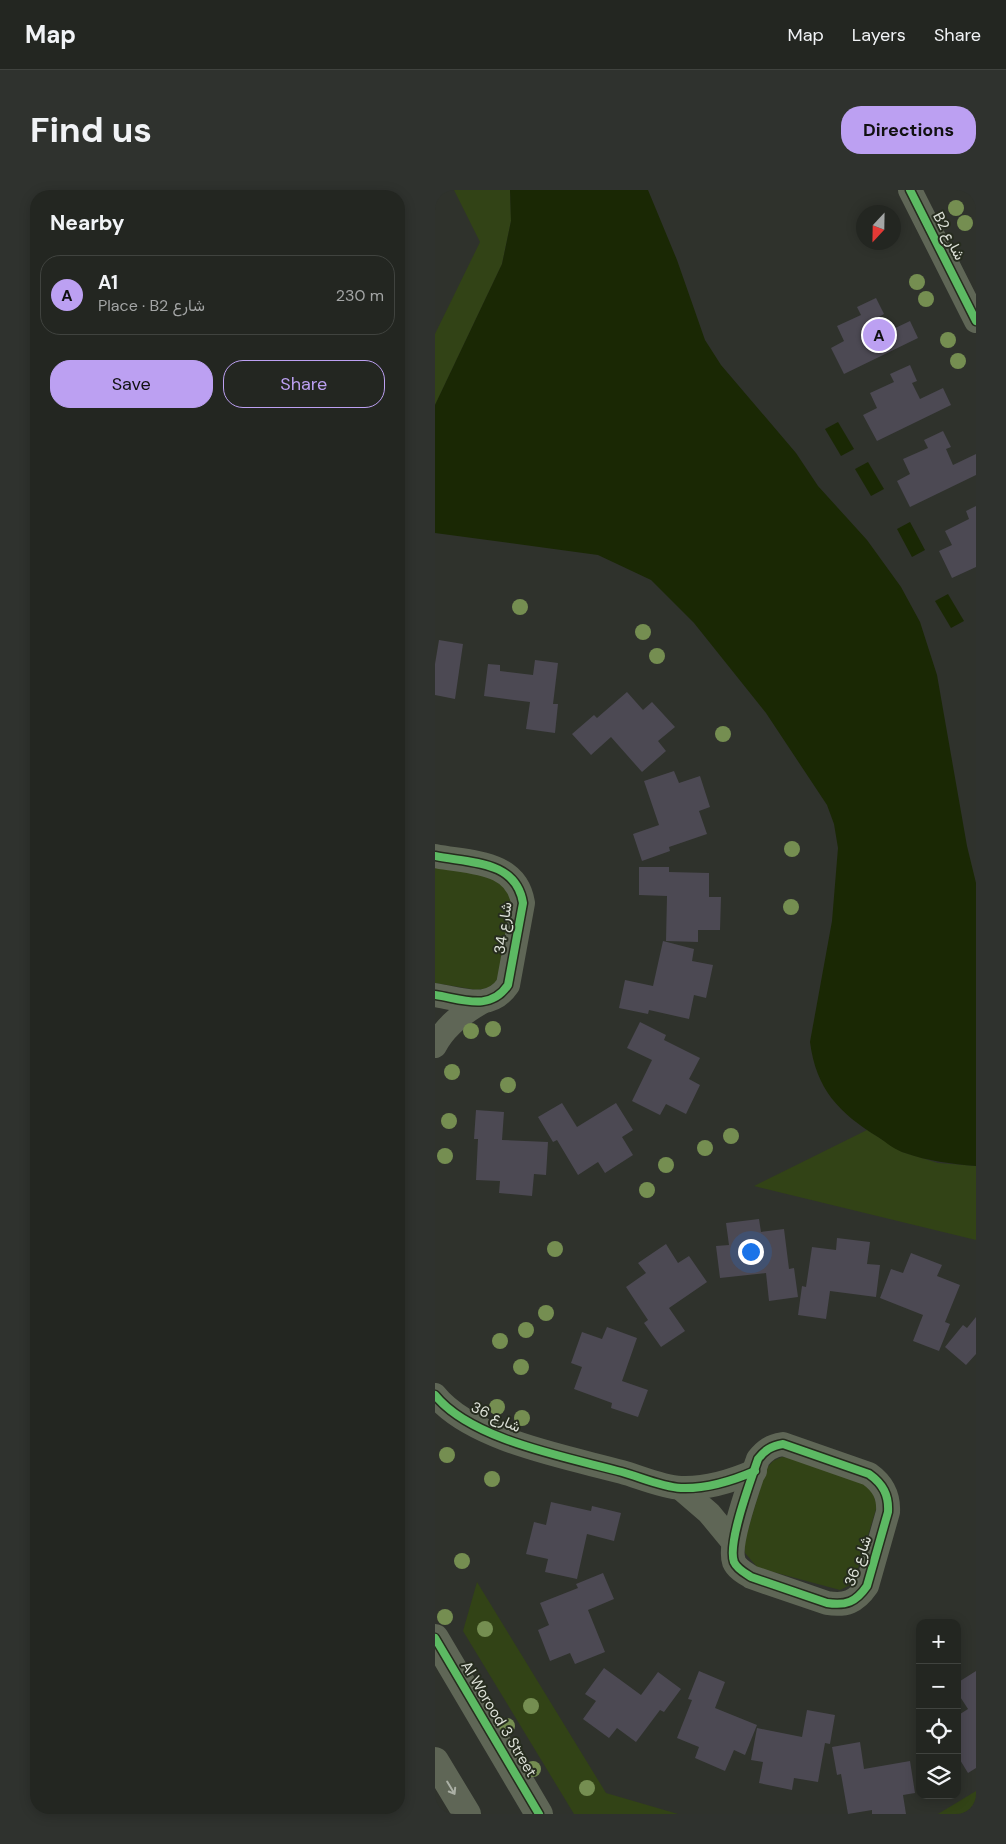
<!DOCTYPE html>
<html lang="en">
<head>
<meta charset="utf-8">
<style>
	:root { --surface:#232621; --page:#2f322e; --text:#f1f3f6; --muted:#a3a5a5; --line:#40433f; --accent:#bca0f2 }
	body { margin:0; font-family:"DM Sans",Vazirmatn,sans-serif; background:var(--page); color:var(--text) }
	.controls { position:absolute; right:15px; bottom:15px; display:grid; overflow:hidden; border-radius:10px; box-shadow:0 2px 12px #0003 }
	.controls button { width:45px; height:45px; display:grid; place-items:center; padding:0; border:0; border-bottom:1px solid var(--line); background:var(--surface); color:var(--text); font:25px sans-serif }
	.compass { position:absolute; left:421px; top:15px; width:45px; height:45px; border-radius:50%; background:var(--surface); box-shadow:0 2px 12px #0003; rotate:202deg }
	.you { position:absolute; left:315px; top:1061px; width:18px; height:18px; margin:-12px; border:4px solid #fff; border-radius:50%; background:#1a73e8; box-shadow:0 0 0 8px #1a73e833 }
	.badge { display:grid; place-items:center; width:32px; height:32px; border-radius:50%; background:var(--accent); color:#111; font-size:16px; font-weight:700 }
	.pin { position:absolute; translate:-50% -50%; border:2px solid #fff; box-shadow:0 1px 5px #0006 }
	.list { margin:0; padding:0; list-style:none }
	h2 { display:flex; justify-content:space-between; align-items:center; height:65px; margin:0; padding:0 20px; font-size:21px }
	h2 small { font-size:16px; font-weight:400; color:var(--muted) }
	.list li { display:grid; grid-template-columns:32px 1fr auto; gap:15px; align-items:center; box-sizing:border-box; height:80px; margin:0 10px 10px; padding:0 10px; border:1px solid var(--line); border-radius:20px }
	.list b { display:block; font-size:19px; white-space:nowrap }
	.list p { margin:0; font-size:16px; white-space:nowrap; color:var(--muted) }
	.list em { font-size:16px; font-style:normal; color:var(--muted) }
	.actions { display:flex; gap:10px; padding:15px 20px }
	.actions a { flex:1; padding:11px 0; border:1px solid var(--accent); border-radius:20px; text-align:center; font-size:18px; color:var(--accent) }
	.actions .main { background:var(--accent); color:#111 }
	.icon { flex:none; width:28px; height:28px; fill:none; stroke:currentColor; stroke-width:2; stroke-linecap:round; stroke-linejoin:round }
	.map { position:relative; flex:none; width:541px; height:1624px; overflow:hidden; border-radius:20px }
	header { display:flex; align-items:center; gap:30px; box-sizing:border-box; height:70px; padding:0 25px; background:var(--surface); border-bottom:1px solid var(--line) }
	header strong { font-size:24px }
	nav { display:flex; gap:28px; margin-inline-start:auto; font-size:18px }
	.intro { display:flex; align-items:center; justify-content:space-between; box-sizing:border-box; height:120px; padding:0 30px }
	h1 { margin:0; font-size:35px }
	.button { padding:12px 22px; border-radius:20px; background:var(--accent); color:#111; font-size:18px; font-weight:700 }
	main { display:flex; gap:30px; padding:0 30px }
	aside { flex:1; background:var(--surface); border-radius:20px; box-shadow:0 2px 12px #0003 }
	.map>svg:first-child { display:block }
</style>
</head>
<body>
<header>
<strong>Map</strong>
<nav><a>Map</a><a>Layers</a><a>Share</a></nav>
</header>
<div class="intro"><h1>Find us</h1><a class="button">Directions</a></div>
<main>
<aside>
<h2>Nearby<small></small></h2>
<ul class="list">
<li><span class="badge">A</span><div><b>A1</b><p>Place · B2 شارع</p></div><em>230 m</em></li>
</ul>
<div class="actions"><a class="main">Save</a><a>Share</a></div>
</aside>
<div class="map">
<svg width="541" height="1624" viewBox="0 0 541 1624">
	<rect width="100%" height="100%" fill="#2f322c"/>
	<g fill="#324316">
		<path d="M19,0H75L76,31L67,74L0,215V144L45,52Z"/>
		<path d="M0,675L64,686L78,700L66,783L61,792L53,798L42,800L0,793Z"/>
		<path d="M432,940L467,962L503,973L541,976V1050L319,996Z"/>
		<path d="M347,1267L359,1268L435,1293L442,1316L420,1388L415,1395L405,1400L323,1378L310,1363L309,1353L331,1279L338,1271Z"/>
		<path d="M42,1392L171,1603L243,1624H139L28,1441Z"/>
		<path d="M541,1601V1624H503Z"/>
	</g>
	<g fill="#1a2804">
		<path d="M75,0H213L242,70L270,150L286,175L361,263L383,296L432,350L466,397L485,432L502,485L532,656L541,693V976C516,974 493,971 470,963C460,960 452,953 443,947C404,923 381,899 375,852L397,731L403,658L399,634L392,615L331,523L259,433L216,390L163,365L0,343V215L67,74L76,31Z"/>
		<path d="M403,232L419,259L406,266L390,239Z"/>
		<path d="M433,272L449,299L436,306L420,279Z"/>
		<path d="M475,332L490,360L477,367L462,339Z"/>
		<path d="M513,404L529,431L516,438L500,411Z"/>
	</g>
	<g fill="#4c4953">
		<path d="M441,108L449,124L444,127L452,142L475,131L483,148L409,184L396,158L409,151L402,136L426,125L422,117Z"/>
		<path d="M475,175L482,191L477,193L485,209L508,198L516,215L442,251L428,225L442,218L435,203L459,192L455,184Z"/>
		<path d="M508,241L516,257L511,259L518,275L541,264V285L475,317L462,291L475,284L468,269L493,258L489,250Z"/>
		<path d="M541,316V377L517,388L504,361L517,355L510,341L534,329L531,321Z"/>
		<path d="M4,450L28,454L20,509L0,505V474Z"/>
		<path d="M100,470L123,473L118,514H123L120,543L91,539L95,512L49,506L53,474L65,475V481L98,485Z"/>
		<path d="M192,502L208,520L217,512L240,537L223,551L231,561L207,582L176,547L156,565L137,544L159,525L162,528Z"/>
		<path d="M239,581L244,593L265,586L275,617L264,621L272,644L234,657L235,661L207,671L198,644L224,635L209,591Z"/>
		<path d="M204,677H234V682L274,683V707H286L285,740H263V752L231,751L232,706L204,705Z"/>
		<path d="M228,751L259,759L257,771L278,775L271,808L259,805L254,829L214,820L213,824L184,818L190,790L218,796Z"/>
		<path d="M205,832L231,845L229,850L265,868L254,889L265,895L251,924L231,914L225,925L197,911L217,870L192,858Z"/>
		<path d="M127,913L142,937L181,913L198,940L187,947L198,965L170,983L163,972L143,985L122,950L118,952L103,927Z"/>
		<path d="M41,920L69,922L67,950L113,952L111,985L99,984L97,1006L64,1003L65,991L41,990L43,949H39Z"/>
		<path d="M324,1029L326,1042L349,1039L354,1079L359,1078L363,1107L334,1111L331,1083L285,1088L281,1056L294,1055L291,1033Z"/>
		<path d="M402,1048L435,1052L432,1074L445,1075L441,1107L395,1101L391,1129L363,1125L367,1096L371,1097L377,1057L401,1060Z"/>
		<path d="M231,1054L243,1073L254,1066L272,1092L234,1118L250,1141L226,1157L209,1133L213,1130L191,1097L211,1083L203,1073Z"/>
		<path d="M476,1063L507,1075L502,1086L525,1095L510,1132L515,1134L504,1161L478,1151L488,1125L445,1108L456,1079L468,1083Z"/>
		<path d="M541,1127V1164L531,1175L510,1157L528,1135L532,1138Z"/>
		<path d="M172,1137L202,1148L187,1191L213,1200L203,1227L176,1218L177,1213L139,1199L147,1177L136,1173L147,1142L167,1149Z"/>
		<path d="M116,1312L156,1321L157,1316L186,1323L179,1351L152,1344L142,1389L110,1382L113,1369L91,1364L99,1332L111,1335Z"/>
		<path d="M168,1383L179,1409L153,1420L170,1462L140,1474L135,1463L115,1471L103,1440L114,1435L105,1413L143,1398L141,1394Z"/>
		<path d="M169,1478L206,1505L223,1482L246,1499L229,1522L225,1520L201,1552L182,1538L174,1548L148,1529L161,1511L150,1504Z"/>
		<path d="M264,1481L290,1492L280,1518L322,1535L310,1565L299,1560L290,1581L260,1568L264,1557L242,1548L257,1510L253,1509Z"/>
		<path d="M541,1481V1578L533,1583L522,1565V1526L533,1519L522,1502V1493Z"/>
		<path d="M372,1520L400,1525L395,1554L390,1553L383,1592L359,1588L357,1600L324,1593L328,1572L316,1570L322,1538L367,1547Z"/>
		<path d="M425,1552L429,1579L475,1571L480,1603L468,1605L471,1624H437V1620L413,1624L406,1584L402,1585L397,1557Z"/>
	</g>
	<g fill="none" stroke-linecap="round" stroke-linejoin="round">
		<g stroke="#5f6656" stroke-width="24">
			<path d="M475,0L541,131"/>
			<path d="M0,666C35,673 81,670 88,713L73,795C55,822 27,809 0,805"/>
			<path d="M0,856C10,836 28,823 47,812"/>
			<path d="M0,1205C36,1250 132,1267 187,1282C205,1287 227,1297 246,1298C271,1299 297,1291 320,1281"/>
			<path d="M348,1254L434,1284C448,1294 454,1305 453,1322L432,1396C421,1412 411,1416 392,1413L316,1387C310,1383 302,1379 299,1372C292,1353 316,1290 323,1269C330,1260 336,1256 348,1254Z"/>
			<path d="M245,1298L274,1323L298,1352"/>
		</g>
		<g stroke="#5f6656" stroke-width="28">
			<path d="M0,1448L104,1624"/>
			<path d="M0,1571L32,1624"/>
		</g>
		<g stroke="#262c1e" stroke-width="11">
			<g id="cycleway">
				<path d="M475,0L541,131"/>
				<path d="M0,666C35,673 81,670 88,713L73,795C55,822 27,809 0,805"/>
				<path d="M0,1205C36,1250 132,1267 187,1282C205,1287 227,1297 246,1298C271,1299 297,1291 320,1281"/>
				<path d="M348,1254L434,1284C448,1294 454,1305 453,1322L432,1396C421,1412 411,1416 392,1413L316,1387C310,1383 302,1379 299,1372C292,1353 316,1290 323,1269C330,1260 336,1256 348,1254Z"/>
				<path d="M0,1448L104,1624"/>
			</g>
		</g>
		<use href="#cycleway" stroke="#5cba63" stroke-width="8"/>
	</g>
	<g fill="#758e51">
		<circle cx="521" cy="18" r="8"/>
		<circle cx="530" cy="33" r="8"/>
		<circle cx="482" cy="92" r="8"/>
		<circle cx="491" cy="109" r="8"/>
		<circle cx="513" cy="150" r="8"/>
		<circle cx="523" cy="171" r="8"/>
		<circle cx="85" cy="417" r="8"/>
		<circle cx="208" cy="442" r="8"/>
		<circle cx="222" cy="466" r="8"/>
		<circle cx="288" cy="544" r="8"/>
		<circle cx="357" cy="659" r="8"/>
		<circle cx="356" cy="717" r="8"/>
		<circle cx="58" cy="839" r="8"/>
		<circle cx="36" cy="841" r="8"/>
		<circle cx="17" cy="882" r="8"/>
		<circle cx="73" cy="895" r="8"/>
		<circle cx="14" cy="931" r="8"/>
		<circle cx="296" cy="946" r="8"/>
		<circle cx="270" cy="958" r="8"/>
		<circle cx="10" cy="966" r="8"/>
		<circle cx="231" cy="975" r="8"/>
		<circle cx="212" cy="1000" r="8"/>
		<circle cx="120" cy="1059" r="8"/>
		<circle cx="111" cy="1123" r="8"/>
		<circle cx="91" cy="1140" r="8"/>
		<circle cx="65" cy="1151" r="8"/>
		<circle cx="86" cy="1177" r="8"/>
		<circle cx="62" cy="1217" r="8"/>
		<circle cx="87" cy="1228" r="8"/>
		<circle cx="12" cy="1265" r="8"/>
		<circle cx="57" cy="1289" r="8"/>
		<circle cx="27" cy="1371" r="8"/>
		<circle cx="10" cy="1427" r="8"/>
		<circle cx="50" cy="1439" r="8"/>
		<circle cx="96" cy="1516" r="8"/>
		<circle cx="72" cy="1536" r="8"/>
		<circle cx="98" cy="1579" r="8"/>
		<circle cx="152" cy="1598" r="8"/>
	</g>
	<defs><path id="oneway-shaft" d="M-6 0H5M1.5-3L5.5 0L1.5 3" fill="none" stroke-width="1.6" stroke-linecap="round" stroke-linejoin="round" transform="scale(1.25)"/></defs>
	<use stroke="#abb0a5" href="#oneway-shaft" transform="translate(16 1598) rotate(59)"/>
	<g text-anchor="middle" dominant-baseline="central" stroke-width="4" stroke-linejoin="round" paint-order="stroke">
		<g font-size="15" fill="#dee2d9" stroke="#262c1e">
			<text transform="translate(514 46) rotate(63)">B2 شارع</text>
			<text transform="translate(68 738) rotate(-82)">شارع 34</text>
			<text transform="translate(61 1227) rotate(25)">شارع 36</text>
			<text transform="translate(423 1371) rotate(-70)">شارع 36</text>
			<text transform="translate(64 1529) rotate(59)">Al Worood 3 Street</text>
		</g>
	</g>
</svg>
<div class="controls">
<button>+</button>
<button>−</button>
<button><svg class="icon" aria-label="locate" viewBox="0 0 24 24"><circle cx="12" cy="12" r="6"/><path d="M12 2v4M12 18v4M2 12h4M18 12h4"/></svg></button>
<button><svg class="icon" aria-label="layers" viewBox="0 0 24 24"><path d="M12 4l9 5-9 5-9-5zM3 14l9 5 9-5"/></svg></button>
</div>
<svg class="compass" viewBox="-18 -18 36 36"><path d="M0-13l5 13h-10z" fill="#e53935"/><path d="M0 13l5-13h-10z" fill="#a3a5a5"/></svg>
<div class="you"></div>
<div class="pin badge" style="left:444px;top:145px">A</div>
</div>
</main>
</body>
</html>
